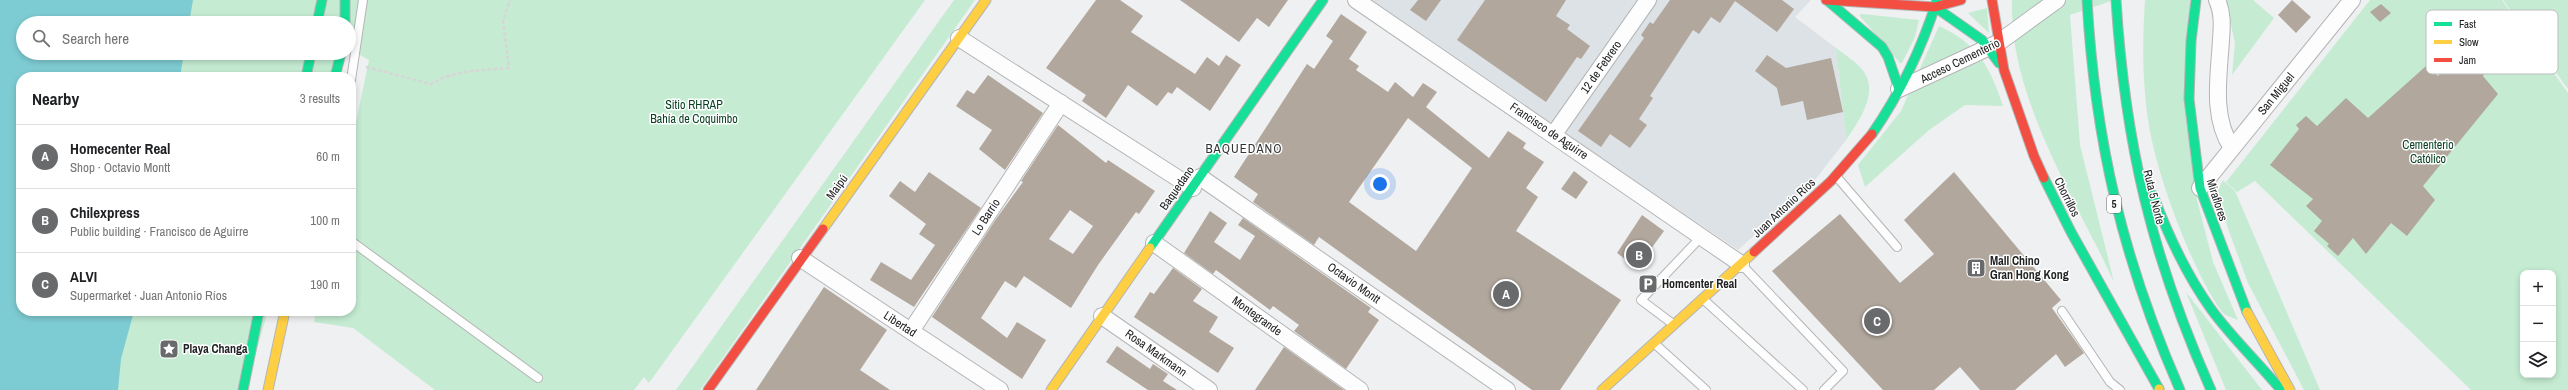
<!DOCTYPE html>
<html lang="en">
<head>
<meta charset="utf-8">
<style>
	:root { --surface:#fff; --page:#f2f2f2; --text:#202124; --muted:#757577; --line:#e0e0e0; --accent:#696a6b }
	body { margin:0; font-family:"Archivo Narrow",sans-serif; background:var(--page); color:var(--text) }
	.controls { position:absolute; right:12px; bottom:12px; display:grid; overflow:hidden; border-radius:8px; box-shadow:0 2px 6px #0003 }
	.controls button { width:36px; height:36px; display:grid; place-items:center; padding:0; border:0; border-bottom:1px solid var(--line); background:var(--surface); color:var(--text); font:20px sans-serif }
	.you { position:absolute; left:1380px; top:184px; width:14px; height:14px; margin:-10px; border:3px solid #fff; border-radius:50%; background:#1a73e8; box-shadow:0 0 0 6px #1a73e833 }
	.badge { display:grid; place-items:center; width:26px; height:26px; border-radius:50%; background:var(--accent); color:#fff; font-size:13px; font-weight:700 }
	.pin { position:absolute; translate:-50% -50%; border:2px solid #fff; box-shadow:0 1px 4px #0006 }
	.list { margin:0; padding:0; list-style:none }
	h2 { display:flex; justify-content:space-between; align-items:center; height:52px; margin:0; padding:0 16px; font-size:17px }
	h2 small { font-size:13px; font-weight:400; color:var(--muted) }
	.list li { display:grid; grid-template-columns:26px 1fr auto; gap:12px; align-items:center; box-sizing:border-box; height:64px; padding:0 16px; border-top:1px solid var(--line) }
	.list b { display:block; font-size:15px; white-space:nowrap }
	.list p { margin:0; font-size:13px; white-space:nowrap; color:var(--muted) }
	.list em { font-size:13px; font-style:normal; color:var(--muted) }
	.icon { flex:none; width:22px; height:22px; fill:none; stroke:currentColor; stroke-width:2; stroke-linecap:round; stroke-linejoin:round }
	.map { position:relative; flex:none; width:2568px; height:390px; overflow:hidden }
	.search { position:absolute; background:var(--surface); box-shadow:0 2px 6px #0003; left:16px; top:16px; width:340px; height:44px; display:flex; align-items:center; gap:10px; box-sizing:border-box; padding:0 14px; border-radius:22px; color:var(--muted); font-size:15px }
	.panel { position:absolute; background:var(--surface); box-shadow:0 2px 6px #0003; left:16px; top:72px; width:340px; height:244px; border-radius:16px }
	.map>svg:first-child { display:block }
</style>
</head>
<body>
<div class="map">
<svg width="2568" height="390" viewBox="0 0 2568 390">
	<rect width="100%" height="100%" fill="#eff0f1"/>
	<path fill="#dde2e6" d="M1367,0H1811L1795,17L1836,48L1846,140L1815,180L1738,250Z"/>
	<g fill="#c5ecd2" fill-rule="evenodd">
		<path d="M0,0H925L649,383L644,377L634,390H435L353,328L314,322L316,311H351V146L369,60L349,49V23H23V53H347L337,77H21V311H268L245,390H0Z"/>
		<path d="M954,0H975L700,390H676Z"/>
		<path d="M2012,0H2114L2070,15L2080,145L2114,282C2075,198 2008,95 2012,0Z"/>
		<path d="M2145,0H2190L2197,200L2213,262L2238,320C2234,318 2225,316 2222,312C2194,274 2160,183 2151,136C2142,91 2142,45 2145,0Z"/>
		<path d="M2225,0H2253L2274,18L2232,75L2235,43Z"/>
		<path d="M2370,0H2502L2568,93V390H2471L2255,181L2237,192L2226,182ZM2523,273H2553V375H2523Z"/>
		<path d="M2503,0H2568V89Z"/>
		<path d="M1987,8L1989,33L1968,13Z"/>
		<path d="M1862,14L1919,20L1915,37L1902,63H1900L1859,15Z"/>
		<path d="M1939,26C1978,44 1990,67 2003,106L1965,105L1929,130L1865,187L1858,165L1901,111Z"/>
		<path d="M1836,48C1845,55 1857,62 1864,72C1879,94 1858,122 1846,140Z"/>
		<path d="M2223,180L2235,191L2320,390H2304L2248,283L2227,226L2218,190Z"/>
		<path d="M2186,292L2262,390H2226Z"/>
	</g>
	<path fill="#7eccd3" d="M0,0H193L189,23H23V53H184L180,77H21V311H134L121,359L118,390H0Z"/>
	<g fill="#b1a79d" fill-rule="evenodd">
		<path d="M1096,0H1120L1143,16L1131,32L1195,74L1207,57L1219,66L1226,55L1241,65L1210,111L1177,87L1172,94L1168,92L1157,106L1128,85L1106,118L1082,101L1086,95L1046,68Z"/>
		<path d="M1180,0H1288L1269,27L1257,18L1239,42Z"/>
		<path d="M1418,0H1441L1426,21L1410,10Z"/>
		<path d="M1485,0H1566L1556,16L1570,25L1567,29L1590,46L1581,59L1577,57L1546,102L1457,40Z"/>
		<path d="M1670,0H1782L1794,9L1777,32L1735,1L1720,23L1711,17L1699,34L1693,30L1650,96L1653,98L1639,119L1647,125L1630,148L1610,134L1601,147L1578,131L1644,38L1641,35L1650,22L1653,24Z"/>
		<path d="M2292,0L2311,17L2296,33L2278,15Z"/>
		<path d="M2381,4L2391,13L2380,22L2370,12Z"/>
		<path d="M1341,14L1367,32L1349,59L1359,66L1356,70L1388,92L1395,82L1413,97L1423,83L1437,92L1426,107L1489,158L1508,131L1526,143L1523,148L1544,162L1526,188L1538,197L1516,231L1621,300L1560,390H1532L1319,237L1314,245L1253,202L1258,194L1234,177L1307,64L1314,69L1333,41L1326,36ZM1408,118L1472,168L1416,251L1349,202Z"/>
		<path d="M2466,41L2476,54L2473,57L2485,72L2483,76L2498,94L2423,186L2435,200L2407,236L2391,223L2366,254L2353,238L2338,256L2327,246L2329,244L2314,231L2322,221L2306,206L2313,199L2270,165L2299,129L2296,125L2306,116L2317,126L2346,98L2368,118L2426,66L2438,76Z"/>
		<path d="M1767,55L1786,68L1831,58L1843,112L1807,120L1803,101L1781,106L1777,88L1755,71Z"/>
		<path d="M988,75L1043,113L1005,170L979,149L992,130L956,106L967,90L974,94Z"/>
		<path d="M1058,125L1106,163L1108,160L1155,191L1139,214L1136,212L1098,265L1071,308L1024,276L1016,288L1005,281L981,318L1007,338L1017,322L1046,340L1022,379L932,317L996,219L1023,182L1021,181ZM1070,210L1093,226L1073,254L1049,239Z"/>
		<path d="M1574,171L1588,182L1576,199L1561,189Z"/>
		<path d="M929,172L981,208L914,307L870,280L881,262L911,280L935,245L919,234L926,224L889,196L900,181L915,192Z"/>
		<path d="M1954,172L2061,300L2052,308L2084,353L2065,367L2056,354L2015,390H1980L1960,367L1934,390H1883L1772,271L1840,214L1900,283L1934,254L1904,220Z"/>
		<path d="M1210,211L1227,223L1214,242L1240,260L1255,236L1238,225L1243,218L1371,308L1368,312L1379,320L1346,369L1294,331L1299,325L1273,306L1270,310L1216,270L1213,274L1184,253Z"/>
		<path d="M1642,215L1664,231L1637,268L1617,253Z"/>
		<path d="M1173,268L1202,289L1193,301L1218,317L1209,332L1234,348L1218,373L1134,317L1150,292L1154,294Z"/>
		<path d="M824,287L887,330L860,370L890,390H756Z"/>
		<path d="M1117,346L1150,369L1153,364L1168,374L1163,381L1177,390H1148L1106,362Z"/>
		<path d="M1284,347L1344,390H1255Z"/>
	</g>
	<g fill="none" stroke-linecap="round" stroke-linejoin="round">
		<g stroke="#b4b5b6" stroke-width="10">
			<g id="lane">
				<path d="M351,80L363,0"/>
				<path d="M1836,176L1897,247"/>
				<path d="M351,241L538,378"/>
				<path d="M1742,265L1843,371L1824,390"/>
				<path d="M1703,299L1803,390"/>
				<path d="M2062,311L2110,382L2120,390"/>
				<path d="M1673,324L1641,300L1701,237"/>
				<path d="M1655,344L1706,390"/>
			</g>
		</g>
		<g stroke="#b4b5b6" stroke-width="18">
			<g id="street">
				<path d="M1356,0L1741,264"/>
				<path d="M2217,0C2223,13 2222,26 2221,40C2219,75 2211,117 2232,148"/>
				<path d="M959,38L1193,188"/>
				<path d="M1899,89L1998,43L2057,0"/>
				<path d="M1554,134L1648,0"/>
				<path d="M1200,177L1507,390"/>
				<path d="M2200,188L2352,0"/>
				<path d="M1154,243L1360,390"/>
				<path d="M800,258L1000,390"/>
				<path d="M1102,316L1209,390"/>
				<path d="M911,331L1061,103"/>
			</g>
		</g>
		<g stroke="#b4b5b6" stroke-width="11">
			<g id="fast">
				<path d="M345,0V23"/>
				<path d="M1827,0L1882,47L1888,57L1899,89"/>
				<path d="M2087,0C2095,142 2123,260 2180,390"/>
				<path d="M2116,0C2125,145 2152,257 2211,390"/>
				<path d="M2196,0L2191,41L2189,99L2200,188L2247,312"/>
				<path d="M1935,7L1982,40L1999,63"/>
				<path d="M317,23L322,0"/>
				<path d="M306,77L311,53"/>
				<path d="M335,77L341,53"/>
				<path d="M1872,134C1901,92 1922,48 1937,0"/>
				<path d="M2044,178L2071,232L2159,389"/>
				<path d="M2153,195C2168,235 2186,274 2211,309C2232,338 2258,362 2281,390"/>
				<path d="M1150,248L1323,0"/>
				<path d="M243,390L259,311"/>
			</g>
		</g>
		<g stroke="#b4b5b6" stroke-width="11">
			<g id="slow">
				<path d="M823,229L986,0"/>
				<path d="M2247,312L2290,390"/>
				<path d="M2159,389V390"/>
				<path d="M268,390L285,311"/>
				<path d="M1051,390L1150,248"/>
				<path d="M1602,390L1754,252"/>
			</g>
		</g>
		<g stroke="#b4b5b6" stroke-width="11">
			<g id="jam">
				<path d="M1826,0L1935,7L1961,0"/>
				<path d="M1992,0L2004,70L2034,156L2044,178"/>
				<path d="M1754,252L1831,181L1872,134"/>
				<path d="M708,390L823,229"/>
			</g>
		</g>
		<path stroke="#d6d6d7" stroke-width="2.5" stroke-dasharray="4 2" stroke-linecap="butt" d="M366,67L431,84C453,70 483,70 509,68L503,21L510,0"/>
		<use href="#lane" stroke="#fdfdfd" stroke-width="8"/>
		<use href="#street" stroke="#fdfdfd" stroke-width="16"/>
		<use href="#fast" stroke="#16e098" stroke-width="9"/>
		<use href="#slow" stroke="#ffcf43" stroke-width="9"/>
		<use href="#jam" stroke="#f24e42" stroke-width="9"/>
	</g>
	<defs>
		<g id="building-square" transform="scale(1)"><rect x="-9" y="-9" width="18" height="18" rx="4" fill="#696a6b" stroke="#fff"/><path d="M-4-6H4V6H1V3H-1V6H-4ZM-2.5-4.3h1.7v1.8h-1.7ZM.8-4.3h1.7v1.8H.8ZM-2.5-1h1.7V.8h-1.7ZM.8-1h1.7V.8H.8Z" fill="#fff"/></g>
		<g id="parking-square" transform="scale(1)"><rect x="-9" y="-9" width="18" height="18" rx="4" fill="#696a6b" stroke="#fff"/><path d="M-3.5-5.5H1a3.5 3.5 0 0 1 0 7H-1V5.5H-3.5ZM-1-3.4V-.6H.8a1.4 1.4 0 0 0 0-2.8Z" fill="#fff"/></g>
		<g id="sight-square" transform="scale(1)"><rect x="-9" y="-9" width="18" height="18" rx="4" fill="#696a6b" stroke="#fff"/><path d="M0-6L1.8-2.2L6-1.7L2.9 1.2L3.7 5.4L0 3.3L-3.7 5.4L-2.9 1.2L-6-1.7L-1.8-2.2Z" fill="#fff"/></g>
	</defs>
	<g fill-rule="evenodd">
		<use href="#building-square" x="1976" y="268"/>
		<use href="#parking-square" x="1648" y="284"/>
		<use href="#sight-square" x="169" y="349"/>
	</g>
	<g text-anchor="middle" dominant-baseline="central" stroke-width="3" stroke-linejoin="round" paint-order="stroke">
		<rect fill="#fff" stroke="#646465" stroke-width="1" x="2107" y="195" width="14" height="18" rx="3"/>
		<g font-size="11" font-weight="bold" fill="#212223">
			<text x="2114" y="204">5</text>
		</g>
		<g font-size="12" fill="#212223" stroke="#fff">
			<text transform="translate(1960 61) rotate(-26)">Acceso Cementerio</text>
			<text transform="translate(1601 67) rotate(-55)">12 de Febrero</text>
			<text transform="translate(2276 94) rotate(-51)">San Miguel</text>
			<text transform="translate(1549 131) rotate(34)">Francisco de Aguirre</text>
			<text transform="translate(837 187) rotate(-54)">Maipú</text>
			<text transform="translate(1177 188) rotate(-55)">Baquedano</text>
			<text transform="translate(2067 197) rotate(63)">Chorrillos</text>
			<text transform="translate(2154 197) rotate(76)">Ruta 5 Norte</text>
			<text transform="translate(2217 200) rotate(72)">Miraflores</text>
			<text transform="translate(1784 208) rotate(-43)">Juan Antonio Ríos</text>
			<text transform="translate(986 217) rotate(-57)">Lo Barrio</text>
			<text transform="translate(1354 283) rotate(35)">Octavio Montt</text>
			<text transform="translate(1257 316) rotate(36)">Montegrande</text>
			<text transform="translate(900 324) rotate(33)">Libertad</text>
			<text transform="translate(1156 353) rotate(35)">Rosa Markmann</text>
		</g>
		<g font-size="12" fill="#074122" stroke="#fff">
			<text x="694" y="105">Sitio RHRAP<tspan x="694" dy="14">Bahía de Coquimbo</tspan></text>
			<text x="2428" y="145">Cementerio<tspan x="2428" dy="14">Católico</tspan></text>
		</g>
		<g font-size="12" font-weight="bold" fill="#212223" stroke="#fff" text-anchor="start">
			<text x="1990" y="261">Mall Chino<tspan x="1990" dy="14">Gran Hong Kong</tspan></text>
			<text x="1662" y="284">Homcenter Real</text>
			<text x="183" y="349">Playa Changa</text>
		</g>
		<g font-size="13" letter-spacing="1" fill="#333536" stroke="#fff">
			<text x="1244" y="148">BAQUEDANO</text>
		</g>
	</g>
	<rect x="2426" y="10" width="132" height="64" rx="6" fill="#fff" stroke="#bcbdbd" stroke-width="1"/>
	<rect x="2434" y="22" width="18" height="4" fill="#16e098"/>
	<rect x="2434" y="40" width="18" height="4" fill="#ffcf43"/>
	<rect x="2434" y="58" width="18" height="4" fill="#f24e42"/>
	<g font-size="11" fill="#212223">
		<text x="2459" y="28">Fast</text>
		<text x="2459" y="46">Slow</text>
		<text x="2459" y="64">Jam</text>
	</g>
</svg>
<div class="controls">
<button>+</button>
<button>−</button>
<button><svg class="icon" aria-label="layers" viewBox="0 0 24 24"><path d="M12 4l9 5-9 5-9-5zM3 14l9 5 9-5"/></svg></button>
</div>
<div class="you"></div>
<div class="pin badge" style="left:1506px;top:294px">A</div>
<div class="pin badge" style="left:1639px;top:255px">B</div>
<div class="pin badge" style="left:1877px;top:321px">C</div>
<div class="search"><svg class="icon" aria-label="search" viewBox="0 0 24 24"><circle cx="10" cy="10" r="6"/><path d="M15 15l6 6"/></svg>Search here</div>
<section class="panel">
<h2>Nearby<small>3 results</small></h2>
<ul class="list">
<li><span class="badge">A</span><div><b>Homecenter Real</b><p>Shop · Octavio Montt</p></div><em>60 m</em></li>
<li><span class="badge">B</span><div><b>Chilexpress</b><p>Public building · Francisco de Aguirre</p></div><em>100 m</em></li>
<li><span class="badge">C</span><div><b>ALVI</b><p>Supermarket · Juan Antonio Ríos</p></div><em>190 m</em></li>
</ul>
</section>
</div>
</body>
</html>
